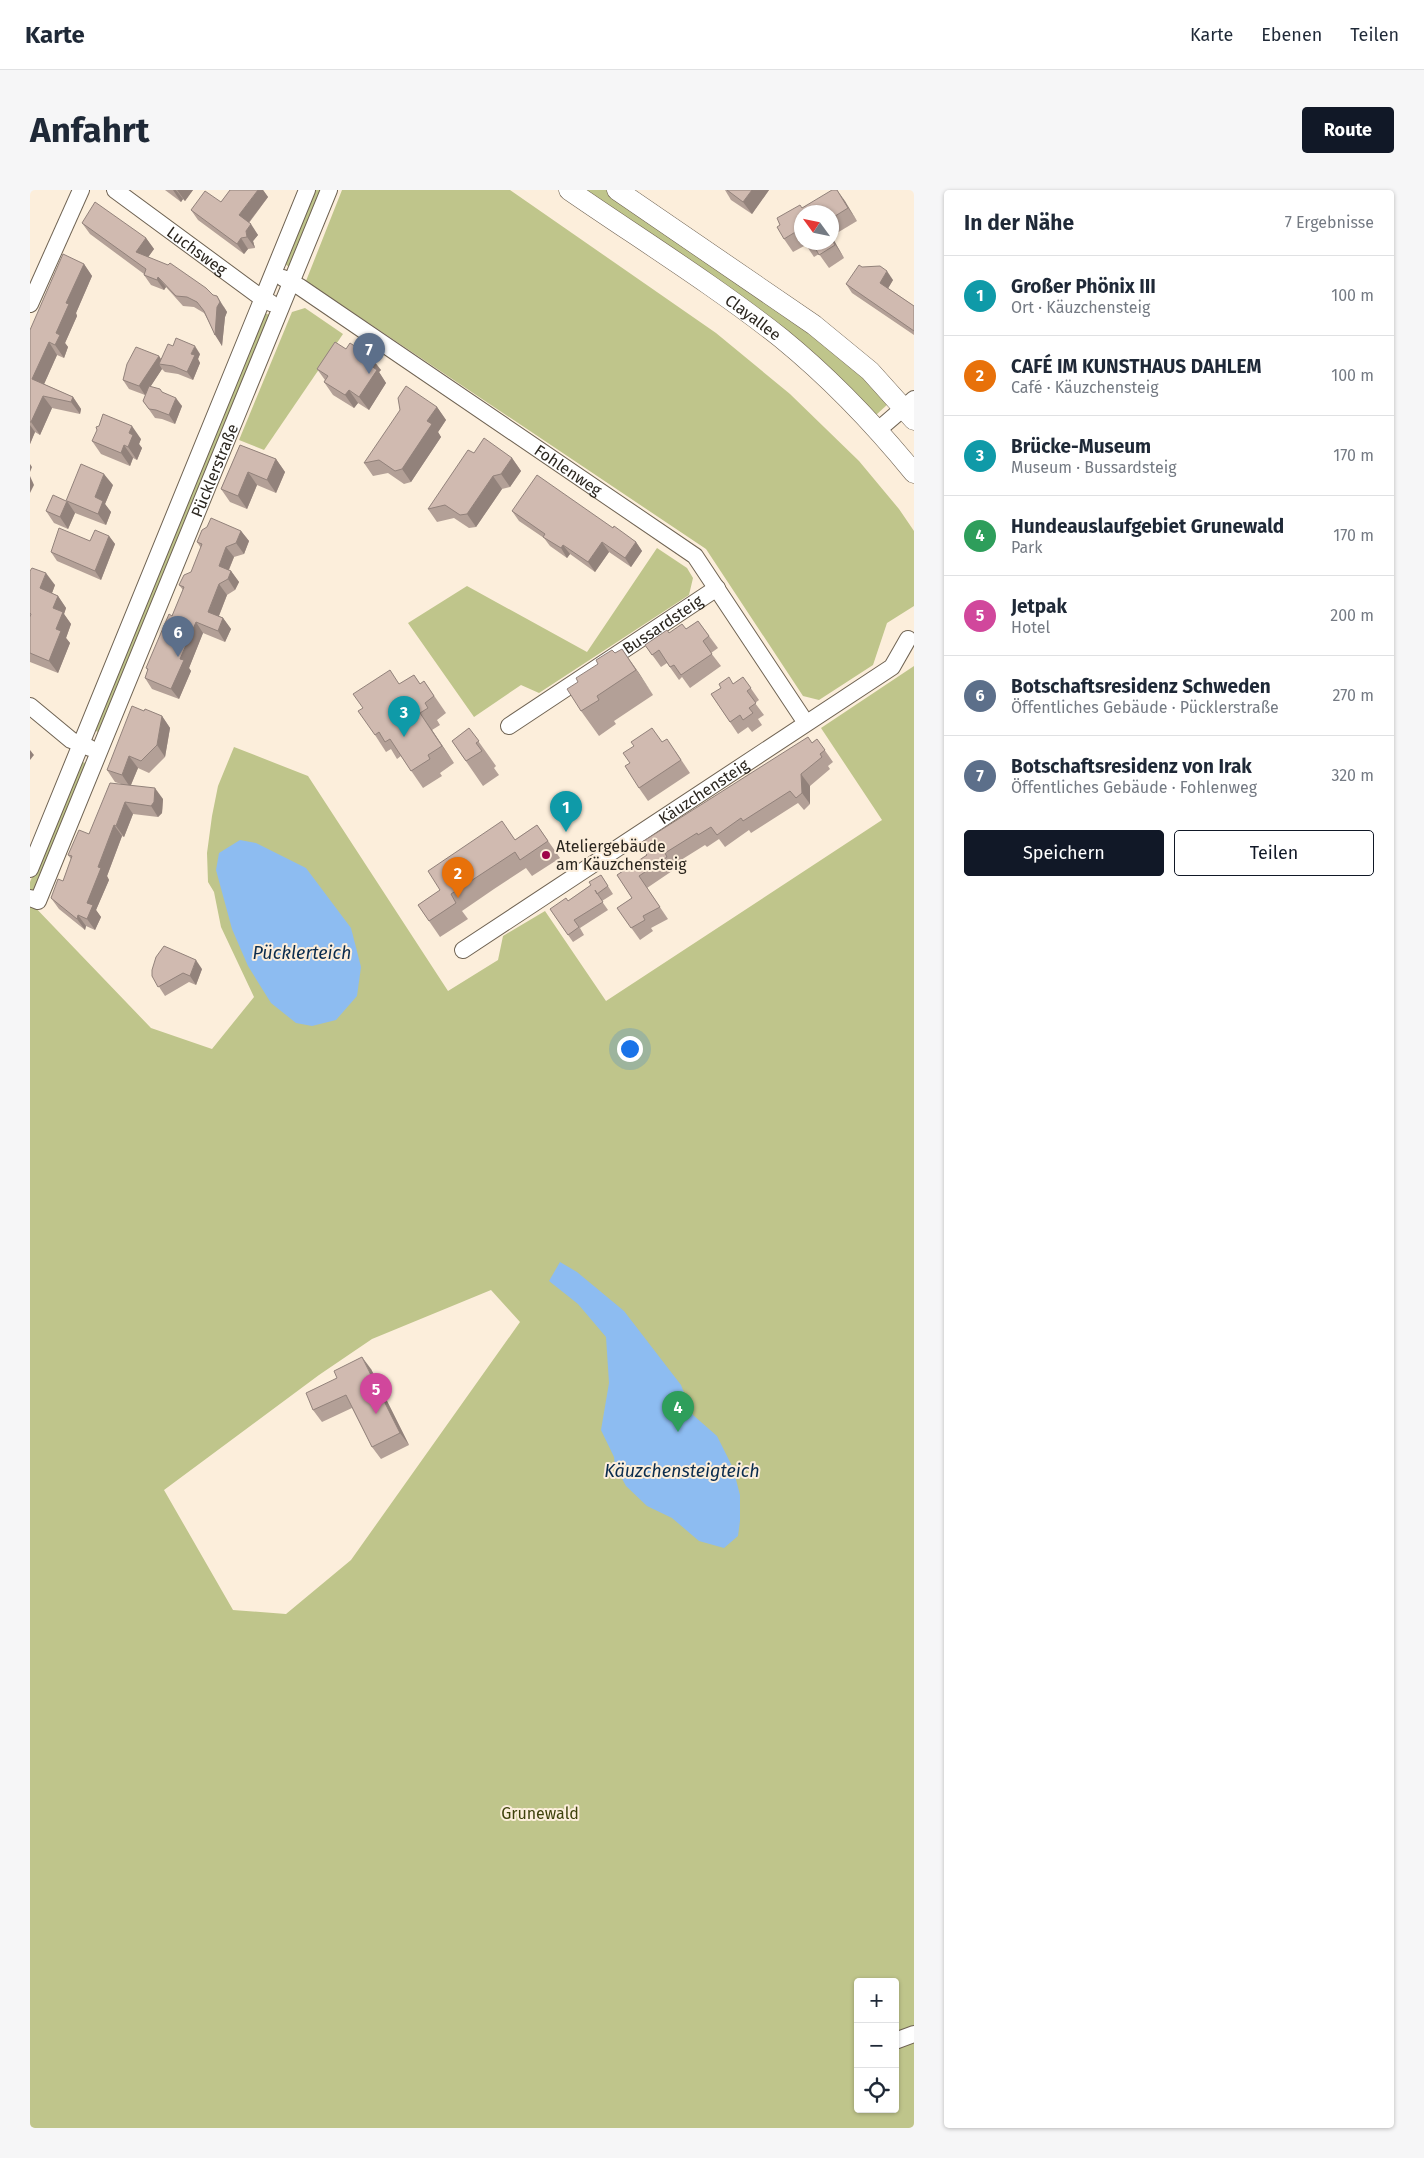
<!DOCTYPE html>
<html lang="de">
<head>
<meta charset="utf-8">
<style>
	:root { --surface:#fff; --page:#f6f6f7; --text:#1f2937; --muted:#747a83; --line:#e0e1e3; --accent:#111827 }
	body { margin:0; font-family:"Fira Sans",sans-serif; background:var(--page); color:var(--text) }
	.controls { position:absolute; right:15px; bottom:15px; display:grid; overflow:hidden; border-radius:5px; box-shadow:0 1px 4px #0004 }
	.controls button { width:45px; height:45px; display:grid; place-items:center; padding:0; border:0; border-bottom:1px solid var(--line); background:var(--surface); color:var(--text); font:25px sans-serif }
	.compass { position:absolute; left:764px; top:15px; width:45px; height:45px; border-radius:50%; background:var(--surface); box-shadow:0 1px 4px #0004; rotate:303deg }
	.you { position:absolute; left:599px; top:858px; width:18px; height:18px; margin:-12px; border:4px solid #fff; border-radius:50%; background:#1a73e8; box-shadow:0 0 0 8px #1a73e833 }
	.badge { display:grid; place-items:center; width:32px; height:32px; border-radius:50%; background:var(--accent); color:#fff; font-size:16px; font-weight:700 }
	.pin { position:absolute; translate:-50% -41px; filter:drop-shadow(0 1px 2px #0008) }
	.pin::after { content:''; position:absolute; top:26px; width:18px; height:15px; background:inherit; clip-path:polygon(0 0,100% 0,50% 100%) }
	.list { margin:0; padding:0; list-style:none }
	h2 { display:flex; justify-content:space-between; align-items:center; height:65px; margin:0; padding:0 20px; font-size:21px }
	h2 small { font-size:16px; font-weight:400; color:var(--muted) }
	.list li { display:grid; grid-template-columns:32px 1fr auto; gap:15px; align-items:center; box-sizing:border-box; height:80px; padding:0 20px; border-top:1px solid var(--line) }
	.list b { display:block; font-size:19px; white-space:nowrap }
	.list p { margin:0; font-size:16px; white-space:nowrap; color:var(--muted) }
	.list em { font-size:16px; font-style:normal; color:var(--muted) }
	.actions { display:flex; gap:10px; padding:15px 20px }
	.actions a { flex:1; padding:11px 0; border:1px solid var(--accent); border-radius:5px; text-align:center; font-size:18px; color:var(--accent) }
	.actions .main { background:var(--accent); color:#fff }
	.icon { flex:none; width:28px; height:28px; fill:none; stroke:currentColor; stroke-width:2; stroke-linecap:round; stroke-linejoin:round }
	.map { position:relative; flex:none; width:884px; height:1938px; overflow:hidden; border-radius:5px }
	header { display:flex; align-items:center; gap:30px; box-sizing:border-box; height:70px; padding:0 25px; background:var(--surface); border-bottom:1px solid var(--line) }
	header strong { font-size:24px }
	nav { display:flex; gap:28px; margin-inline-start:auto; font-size:18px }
	.intro { display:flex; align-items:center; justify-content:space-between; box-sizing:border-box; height:120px; padding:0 30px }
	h1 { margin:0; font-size:35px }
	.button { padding:12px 22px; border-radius:5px; background:var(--accent); color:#fff; font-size:18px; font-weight:700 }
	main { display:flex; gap:30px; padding:0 30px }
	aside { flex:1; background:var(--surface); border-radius:5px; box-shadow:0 1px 4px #0004 }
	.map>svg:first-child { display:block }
</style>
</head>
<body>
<header>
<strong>Karte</strong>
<nav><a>Karte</a><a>Ebenen</a><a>Teilen</a></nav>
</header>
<div class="intro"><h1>Anfahrt</h1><a class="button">Route</a></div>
<main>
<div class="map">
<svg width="884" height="1938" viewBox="0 0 884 1938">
	<rect width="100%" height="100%" fill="#fceedb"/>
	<g fill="#bfc58b" fill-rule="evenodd">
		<path d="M284,0H293L259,77L254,73Z"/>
		<path d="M312,0H480L686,143L760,204L829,271L869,319L884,341V416L857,433L843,475L789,510L773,506L676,359L276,91Z"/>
		<path d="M553,0H576L725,102L810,163L859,213L846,225Z"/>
		<path d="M275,118L313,144L234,260L209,250L262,122Z"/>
		<path d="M234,123L240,125L68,542L64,540Z"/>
		<path d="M627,358L657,378L663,388L659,405L509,503L491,495L444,527L378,433L437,396L557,462Z"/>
		<path d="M884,476V1938H0V712L121,838L182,859L224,807L191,737L184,702L178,692L177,663L182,626L188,596L204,557L278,586L418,801L468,770L473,746L515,721L576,811L852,630L791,538ZM461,1100L490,1132L321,1370L256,1424L203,1420L134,1300L289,1185L342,1149ZM828,1792H865V1919H828Z"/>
		<path d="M50,571L58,574L5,702L0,700V692Z"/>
	</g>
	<g fill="#8dbcf1">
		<path d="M210,650L226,653L276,678L321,738L331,777L327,806L306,830L282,836L266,833L241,813L218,776L202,739L186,680L189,663Z"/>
		<path d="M530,1072L547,1082L594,1121L651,1195L663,1225L687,1246L703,1278L710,1305V1331L708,1346L694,1358L669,1351L642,1328L617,1316L596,1296L585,1276L584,1267L571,1240L579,1193L576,1147L548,1114L519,1091Z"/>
	</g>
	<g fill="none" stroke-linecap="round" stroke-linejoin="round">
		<g stroke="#6f6353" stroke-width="18">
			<g id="minor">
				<path id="s1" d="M85,0L233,109L241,113"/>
				<path id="s2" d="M253,88L270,97L665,366L776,533"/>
				<path d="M0,114L51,0"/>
				<path d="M848,240L884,209"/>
				<path d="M0,516L41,550L60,558"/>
				<path id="s3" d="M479,536L687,398"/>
				<path d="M0,679L277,0"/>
				<path id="s4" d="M0,708L8,711L299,0"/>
				<path id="s5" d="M433,760L862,477L878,449"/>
				<path d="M865,1851L884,1844"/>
			</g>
		</g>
		<g stroke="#6f6353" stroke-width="21">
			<g id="major">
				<path id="s6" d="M539,0C610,49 684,95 751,148C800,188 844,234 884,283"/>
				<path d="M587,0L784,135L840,181L884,230"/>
			</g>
		</g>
		<use href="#minor" stroke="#fff" stroke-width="16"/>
		<use href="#major" stroke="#fff" stroke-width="20"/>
	</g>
	<g fill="#b3a097">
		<path d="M135,0H163L155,11L153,9L151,12Z"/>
		<path d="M200,0H233L238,7L219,33L228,45L223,51L225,58L218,59L214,64L168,30L161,20L191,12Z"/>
		<path d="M695,0H739L722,24L701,10Z"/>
		<path d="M807,0L827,31L802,46V22H772V52H802V47L814,68L799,78L789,64L784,67L776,55L763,62L754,49L750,35L772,18Z"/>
		<path d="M52,33L116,48L124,59L118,67L194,117L197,122L195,127L192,156L174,123L164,117L153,116L136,97L134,100L121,95L114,85V84L60,44Z"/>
		<path d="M54,74L62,86L46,123L47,126L35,153L38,157L34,168L27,165L14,194L43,207L51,219L50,224L22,218L10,245L5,242L0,254V140Z"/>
		<path d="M832,77L863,90L858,98L884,116V145L822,103L816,94Z"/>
		<path d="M316,159L351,180L349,182L356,193L339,220L328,213L324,218L303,205L294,192L295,190L287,179Z"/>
		<path d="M170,164L168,169L170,173L163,190L148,184L135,182L132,179L120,197L132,202L152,216L145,234L132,229L125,228L113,211L117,202L115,205L99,199L93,190L129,166L131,170Z"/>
		<path d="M407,217L416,230L408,242L411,247L381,292L374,294L358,283L343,286L334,273Z"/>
		<path d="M111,249L109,254L112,258L107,270L103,268L100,276L71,264L62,251Z"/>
		<path d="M210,255L246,269L255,282L246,303L227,295L217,319L200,312L191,299Z"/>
		<path d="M444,263L482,268L491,281L480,297L472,299L446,337L439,338L424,328L407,332L398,319Z"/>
		<path d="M83,295L75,314L81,322L76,335L45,323L38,339L24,333L16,321L36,311Z"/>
		<path d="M482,321L583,338L606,352L612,361L601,377L579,362L565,382L540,364L537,368L520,356L514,348L489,331Z"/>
		<path d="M211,341L219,351L214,364L204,367L199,380L201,381L209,392L205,400L197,405L189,426L193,428L201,439L195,452L173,443L159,478L161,481L149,509L122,499L115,488L118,481L116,478L142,426L153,400L149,395L161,382L171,358L167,352Z"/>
		<path d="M79,346L85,354L71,390L27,371L21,362Z"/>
		<path d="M0,381L25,395L22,403L28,406L36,418L34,424L41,434L36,448L40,453L28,483L0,472Z"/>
		<path d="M668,431L688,458L681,463L691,476L660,498L652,487L649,490L637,473L631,477L615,455L656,439Z"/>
		<path d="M592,459L623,505L584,531L586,534L569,546L551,521L548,492L585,463Z"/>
		<path d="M384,485L390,494L394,491L416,523L407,530L410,535L402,540L424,573L410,583L412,586L393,598L371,566L367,569L361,559L356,562L345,545L370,494Z"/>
		<path d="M713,487L729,510L725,513L734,525L728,529L732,535L722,542L718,537L708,544L681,504L703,494Z"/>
		<path d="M114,521L132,526L140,538L135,567L119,583L108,578L101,595L133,609L132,623L128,627L103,624L94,647L92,646L77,686L79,690L66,720L71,727L65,740L56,736L55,740L29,719L21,708L33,691L41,669L38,665L59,644L91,594L85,592L77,580Z"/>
		<path d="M439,538L466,576L464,578L469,585L453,596L422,551Z"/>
		<path d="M787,549L803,572L798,576L800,579L780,596V614L774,620L768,613L721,643L719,640L695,657L689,649L677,657L675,655L643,675L645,679L617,698L638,729L621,738L623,741L610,750L587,718L602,708L587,685Z"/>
		<path d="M632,552L646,562L660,583L618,611L609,598Z"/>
		<path d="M507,635L530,668L502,686L496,678L464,699L432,721L438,729L410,747L388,715Z"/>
		<path d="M571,685L583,704L572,711L571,710L578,720L550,738L554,745L543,752L520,719L538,711L561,695Z"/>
		<path d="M172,779L166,795L159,792L135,806L122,786Z"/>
		<path d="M341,1179L379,1255L351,1269L342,1257L322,1218L292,1232L283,1220Z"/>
	</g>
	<g fill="#92827b">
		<path d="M143,0H146L153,9L151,12Z"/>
		<path d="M147,0H163L155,11Z"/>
		<path d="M228,0H233L238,7L216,36L209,25Z"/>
		<path d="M722,0H739L722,24L713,12Z"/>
		<path d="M807,0L815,11L827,31L818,18Z"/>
		<path d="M221,34L228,45L223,51L225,58L217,47L216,41Z"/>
		<path d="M802,47L814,68L802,50Z"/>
		<path d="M116,48L124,59L114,73L106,62Z"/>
		<path d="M211,48L218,59L214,64L207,54Z"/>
		<path d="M54,74L62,86L46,123L47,126L35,153L38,157L34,168L25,155L26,143L36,113Z"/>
		<path d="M857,81L863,90L856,102L850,93Z"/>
		<path d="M128,87L136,97L134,100L127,90Z"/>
		<path d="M187,106L197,122L195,127L192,156L185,145Z"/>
		<path d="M19,152L27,165L11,201L2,189Z"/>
		<path d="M165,156L170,164L168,169L170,173L163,190L157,182L161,164Z"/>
		<path d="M129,166L135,175L129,174L132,179L115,205L109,196Z"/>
		<path d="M341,167L351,180L349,182L356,193L339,220L329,207L337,173Z"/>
		<path d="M319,200L328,213L324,218L315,205Z"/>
		<path d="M13,206L22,218L10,245L1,232Z"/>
		<path d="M43,207L51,219L50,224L41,212Z"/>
		<path d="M146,208L152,216L145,234L139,225Z"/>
		<path d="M407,217L416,230L408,242L411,247L381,292L372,279L397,231Z"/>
		<path d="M0,235L5,242L0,254Z"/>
		<path d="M102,236L111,249L109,254L112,258L107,270L98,257L99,243Z"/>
		<path d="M94,255L103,268L100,276L91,263Z"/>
		<path d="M482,268L491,281L480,297L471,284Z"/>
		<path d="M246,269L255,282L246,303L237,290Z"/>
		<path d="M0,274L2,277L0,282Z"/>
		<path d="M218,282L227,295L217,319L208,306Z"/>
		<path d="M74,284L83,295L75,314L81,322L76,335L68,324L65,307Z"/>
		<path d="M0,286L4,295L0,303Z"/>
		<path d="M463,286L472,299L446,337L437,324Z"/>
		<path d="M37,311L45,323L38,339L30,327Z"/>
		<path d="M211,341L219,351L214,364L206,353Z"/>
		<path d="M79,346L85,354L71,390L65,381Z"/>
		<path d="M572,352L579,362L565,382L558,372Z"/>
		<path d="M606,352L612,361L601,377L595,368Z"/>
		<path d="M533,355L540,364L537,368L531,358Z"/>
		<path d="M196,357L204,367L196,386L189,376Z"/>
		<path d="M201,381L209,392L205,400L198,389Z"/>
		<path d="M16,383L25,395L19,411L10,398Z"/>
		<path d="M189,394L197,405L186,433L178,422Z"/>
		<path d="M28,406L36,418L34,424L41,434L36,448L40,453L28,483L19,471L26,439L23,418Z"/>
		<path d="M193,428L201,439L195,452L188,441Z"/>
		<path d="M166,432L173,443L159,478L161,481L149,509L141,499L150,469Z"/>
		<path d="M592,459L609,483L623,505L606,480Z"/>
		<path d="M390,523L402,540L424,573L412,556Z"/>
		<path d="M132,526L140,538L135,567L127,555Z"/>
		<path d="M0,560L4,565L0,570Z"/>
		<path d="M99,566L108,578L100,597L92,585Z"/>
		<path d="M771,584L780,596V614L772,603Z"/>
		<path d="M125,598L133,609L132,623L128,627L121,616Z"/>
		<path d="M95,612L103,624L94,647L86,636Z"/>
		<path d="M84,635L92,646L77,686L79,690L66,720L71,727L65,740L57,729V713L68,677Z"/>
		<path d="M48,725L56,736L55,740L47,729Z"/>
		<path d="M166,770L172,779L166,795L160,786Z"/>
		<path d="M332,1167L341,1179L379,1255L370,1243Z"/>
	</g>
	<g fill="#d0bab0" stroke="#92827b">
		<path d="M200,0H228L209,25L221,34L216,41L217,47L211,48L207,54L161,20L175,1L191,12Z"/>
		<path d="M697,0H722L713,12Z"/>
		<path d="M802,0H807L818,18L802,28V22H772V48L767,41L754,49L747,37L750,35L747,28L770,15L772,18Z"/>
		<path d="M65,12L116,48L106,62L138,75L140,73L176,98L183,105L187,106L190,112L187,117L185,145L174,121L167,112L157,107L146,106L128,87L127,90L114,85L116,79L52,33Z"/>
		<path d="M802,50L805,55L789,65L782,52H802Z"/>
		<path d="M33,64L54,74L36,113L39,114L26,143L30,145L25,155L19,152L2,189L43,207L41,212L13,206L1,232H0V140Z"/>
		<path d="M829,75L832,77L850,76L857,81L850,93L884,116V141L816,94Z"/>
		<path d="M146,148L165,156L161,164L165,165L157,182L143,176L129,174L138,154L143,156Z"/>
		<path d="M305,152L316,159L320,153L341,167L337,173L347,180L329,207L319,200L315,205L294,192L298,186L287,179Z"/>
		<path d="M106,157L129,166L109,196L93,190L97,174Z"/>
		<path d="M119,196L130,199L132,202L146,208L139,225L126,220L119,219L113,211Z"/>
		<path d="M376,196L407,217L397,231L402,234L372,279L365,281L349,270L334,273L370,220L368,208Z"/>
		<path d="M73,224L102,236L99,243L103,245L98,257L94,255L91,263L62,251L67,240L66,237L69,236Z"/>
		<path d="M454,248L482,268L471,284L463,286L437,324L430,325L415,315L398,319L438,260L444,263Z"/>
		<path d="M210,255L246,269L237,290L218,282L208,306L191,299Z"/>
		<path d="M51,274L74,284L65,307L73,311L68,324L37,311L30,327L16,321L23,305L36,311Z"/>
		<path d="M507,285L583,338L584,336L606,352L595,368L572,352L558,372L533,355L531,358L513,347L515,344L482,321Z"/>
		<path d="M181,328L211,341L206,353L196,357L189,376L201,381L198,389L189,394L178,422L193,428L188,441L166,432L150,469L154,470L141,499L115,488L118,479L116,478L139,424L142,426L154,397L149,395L154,385L161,382L172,354L167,352L172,340L177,337Z"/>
		<path d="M29,338L60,351L65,340L79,346L65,381L21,362Z"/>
		<path d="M2,378L16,383L10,398L28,406L23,418L33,422L26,439L31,441L19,471L0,463V427L1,424L0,423V381Z"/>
		<path d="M668,431L679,446L673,451L682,464L651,485L644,475L640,477L629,460L622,465L615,455L637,440L639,443L652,434L656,439Z"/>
		<path d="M592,459L606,480L567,506L569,510L551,521L537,499L548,492L546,488L568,474L566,470L582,460L585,463Z"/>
		<path d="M360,480L369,494L384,485L390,494L394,491L404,506L395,513L398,518L390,523L412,556L398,565L400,569L381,581L360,549L355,552L349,542L345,545L328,521L333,518L323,504Z"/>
		<path d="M699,487L703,494L713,487L721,498L717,501L726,513L719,518L723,523L713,530L710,525L700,532L681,504L691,498L689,494Z"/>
		<path d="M102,516L114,521L115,519L132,526L127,555L111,571L99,566L92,585L77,580Z"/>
		<path d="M439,538L449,551L446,553L452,561L436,571L422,551Z"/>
		<path d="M622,538L632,552L637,549L651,570L609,598L595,576L600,573L593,563L604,556L601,552Z"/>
		<path d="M778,547L782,553L787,549L795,560L790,564L792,567L771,584L772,603L766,608L760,601L713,631L711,628L687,645L681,637L668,645L667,643L635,663L637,667L609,686L630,717L613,726L615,730L601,738L587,718L602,708L587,685L617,665L609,654Z"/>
		<path d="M80,593L125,598L124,612L121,616L95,612L86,636L84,635L68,677L71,678L57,713L63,715L57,729L48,725L47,729L21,708L28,689L33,691L42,666L38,665L49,640L59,644Z"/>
		<path d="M472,631L485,650L507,635L518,651L490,670L485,662L421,704L426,713L399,731L388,715L410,700L398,681Z"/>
		<path d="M571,685L578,696L567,704L565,700L573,712L544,730L549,737L538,745L520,719L536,708L538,711L561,695L559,692Z"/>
		<path d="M134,756L166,770L160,786L153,783L128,797L122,786V780L126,767Z"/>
		<path d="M332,1167L370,1243L342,1257L316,1205L283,1220L276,1203L307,1188L304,1181Z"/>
	</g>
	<circle fill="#9f0549" stroke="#fceedb" stroke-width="2" cx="516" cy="665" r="5"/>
	<g text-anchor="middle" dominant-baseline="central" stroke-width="4" stroke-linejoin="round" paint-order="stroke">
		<g font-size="16" fill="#2b261f" stroke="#fceedb">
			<text stroke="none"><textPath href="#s1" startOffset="102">Luchsweg</textPath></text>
			<text stroke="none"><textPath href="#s6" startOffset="224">Clayallee</textPath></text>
			<text stroke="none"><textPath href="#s2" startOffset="344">Fohlenweg</textPath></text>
			<text stroke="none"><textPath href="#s4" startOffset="474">Pücklerstraße</textPath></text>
			<text stroke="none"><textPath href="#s3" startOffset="184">Bussardsteig</textPath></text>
			<text stroke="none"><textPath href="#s5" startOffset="288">Käuzchensteig</textPath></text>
		</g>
		<g font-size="16" fill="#2b261f" stroke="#fceedb" text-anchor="start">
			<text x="526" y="656">Ateliergebäude<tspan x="526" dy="18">am Käuzchensteig</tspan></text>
		</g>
		<g font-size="16" fill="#3e420c" stroke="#fceedb">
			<text x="510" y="1623">Grunewald</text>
		</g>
		<g font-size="18" font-style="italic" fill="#0a2c4e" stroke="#fceedb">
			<text x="272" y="763">Pücklerteich</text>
			<text x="652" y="1281">Käuzchensteigteich</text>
		</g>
	</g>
</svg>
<div class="controls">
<button>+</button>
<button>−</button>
<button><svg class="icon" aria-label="locate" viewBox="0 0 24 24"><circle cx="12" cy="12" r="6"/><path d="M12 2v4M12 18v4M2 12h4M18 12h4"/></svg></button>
</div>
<svg class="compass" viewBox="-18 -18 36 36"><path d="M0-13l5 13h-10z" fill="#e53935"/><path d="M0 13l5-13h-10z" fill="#747a83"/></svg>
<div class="you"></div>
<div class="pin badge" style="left:536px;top:642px;background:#0f9aa8">1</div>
<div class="pin badge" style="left:428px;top:708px;background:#e8710a">2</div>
<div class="pin badge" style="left:374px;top:547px;background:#0f9aa8">3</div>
<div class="pin badge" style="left:648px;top:1242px;background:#2e9e5b">4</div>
<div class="pin badge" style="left:346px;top:1224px;background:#d1479c">5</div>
<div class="pin badge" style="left:148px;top:467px;background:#5c6f8a">6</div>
<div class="pin badge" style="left:339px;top:184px;background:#5c6f8a">7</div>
</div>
<aside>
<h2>In der Nähe<small>7 Ergebnisse</small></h2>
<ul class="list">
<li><span class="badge" style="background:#0f9aa8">1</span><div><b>Großer Phönix III</b><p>Ort · Käuzchensteig</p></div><em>100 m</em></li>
<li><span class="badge" style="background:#e8710a">2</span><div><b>CAFÉ IM KUNSTHAUS DAHLEM</b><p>Café · Käuzchensteig</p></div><em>100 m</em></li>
<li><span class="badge" style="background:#0f9aa8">3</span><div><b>Brücke-Museum</b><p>Museum · Bussardsteig</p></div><em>170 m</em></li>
<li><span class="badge" style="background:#2e9e5b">4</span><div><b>Hundeauslaufgebiet Grunewald</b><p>Park</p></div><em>170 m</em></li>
<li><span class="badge" style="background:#d1479c">5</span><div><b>Jetpak</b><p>Hotel</p></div><em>200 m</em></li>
<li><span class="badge" style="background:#5c6f8a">6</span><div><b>Botschaftsresidenz Schweden</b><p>Öffentliches Gebäude · Pücklerstraße</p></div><em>270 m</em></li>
<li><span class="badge" style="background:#5c6f8a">7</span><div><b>Botschaftsresidenz von Irak</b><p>Öffentliches Gebäude · Fohlenweg</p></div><em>320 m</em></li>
</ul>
<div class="actions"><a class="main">Speichern</a><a>Teilen</a></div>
</aside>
</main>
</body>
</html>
